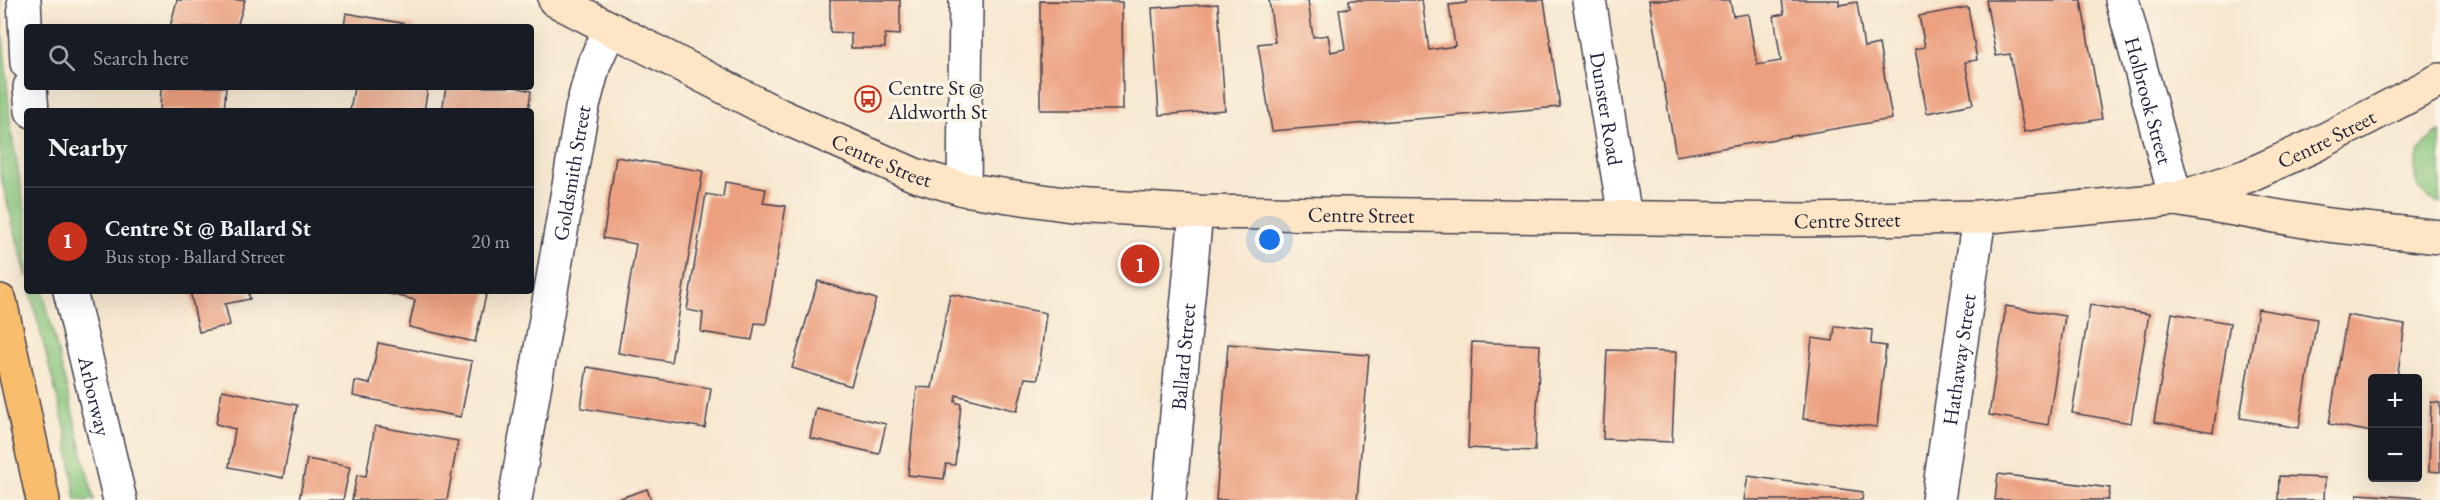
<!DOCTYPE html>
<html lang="en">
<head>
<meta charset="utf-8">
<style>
	:root { --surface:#171b24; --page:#242831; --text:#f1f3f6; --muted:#9ea1a6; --line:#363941; --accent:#c8321e }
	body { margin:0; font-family:"EB Garamond",serif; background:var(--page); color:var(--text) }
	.controls { position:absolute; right:18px; bottom:18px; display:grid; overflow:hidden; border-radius:6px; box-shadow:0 6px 24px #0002 }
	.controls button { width:54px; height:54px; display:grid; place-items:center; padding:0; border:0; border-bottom:2px solid var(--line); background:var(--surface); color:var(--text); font:30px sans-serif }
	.you { position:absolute; left:1270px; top:240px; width:21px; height:21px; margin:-15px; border:4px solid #fff; border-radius:50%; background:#1a73e8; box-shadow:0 0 0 9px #1a73e833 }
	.badge { display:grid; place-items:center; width:39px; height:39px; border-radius:50%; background:var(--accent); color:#fff; font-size:20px; font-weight:700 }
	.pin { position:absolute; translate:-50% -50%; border:3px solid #fff; box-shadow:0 2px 6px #0006 }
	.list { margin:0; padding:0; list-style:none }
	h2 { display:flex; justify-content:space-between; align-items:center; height:78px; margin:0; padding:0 24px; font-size:26px }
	h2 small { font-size:20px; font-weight:400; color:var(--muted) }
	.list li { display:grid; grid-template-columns:39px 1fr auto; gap:18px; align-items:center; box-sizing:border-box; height:108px; padding:0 24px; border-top:2px solid var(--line) }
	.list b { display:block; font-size:22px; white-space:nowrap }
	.list p { margin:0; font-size:20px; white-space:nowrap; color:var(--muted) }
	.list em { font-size:20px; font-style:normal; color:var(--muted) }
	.icon { flex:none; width:33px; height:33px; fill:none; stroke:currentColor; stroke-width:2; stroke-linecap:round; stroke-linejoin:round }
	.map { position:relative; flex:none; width:2440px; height:500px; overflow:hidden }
	.search { position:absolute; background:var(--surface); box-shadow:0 6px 24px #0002; left:24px; top:24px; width:510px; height:66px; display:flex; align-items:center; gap:15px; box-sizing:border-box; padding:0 21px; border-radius:6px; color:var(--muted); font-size:22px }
	.panel { position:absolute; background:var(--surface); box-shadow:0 6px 24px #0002; left:24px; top:108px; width:510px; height:186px; border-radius:6px }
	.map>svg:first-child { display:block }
</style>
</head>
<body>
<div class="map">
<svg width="2440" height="500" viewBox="0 0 2440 500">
	<rect width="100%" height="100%" fill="#fcf5e5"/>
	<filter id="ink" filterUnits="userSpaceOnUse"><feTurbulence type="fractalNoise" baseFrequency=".0167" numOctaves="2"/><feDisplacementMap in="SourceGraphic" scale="12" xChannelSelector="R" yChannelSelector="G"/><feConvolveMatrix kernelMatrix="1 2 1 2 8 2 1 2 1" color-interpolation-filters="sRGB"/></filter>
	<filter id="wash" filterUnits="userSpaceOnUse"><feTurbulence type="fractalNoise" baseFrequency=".008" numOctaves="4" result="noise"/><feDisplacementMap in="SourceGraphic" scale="24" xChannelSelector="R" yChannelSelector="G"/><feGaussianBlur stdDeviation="1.35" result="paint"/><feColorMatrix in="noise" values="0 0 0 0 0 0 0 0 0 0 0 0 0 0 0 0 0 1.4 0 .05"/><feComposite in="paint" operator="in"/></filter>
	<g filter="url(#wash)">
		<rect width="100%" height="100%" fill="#f7e7cf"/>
		<g fill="#87c57c" stroke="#54745c" stroke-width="1.5">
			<path d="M0,0L11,131L27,220V278L0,174Z"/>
			<path d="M2440,132V203C2403,192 2410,147 2440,132Z"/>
			<path d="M30,291H43L94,500H76L66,432Z"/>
		</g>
		<g id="blocks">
			<g fill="#eca080">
				<path d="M177,0H245L237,27H170Z"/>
				<path d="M830,0H900V35L885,34V48H851V33L830,32Z"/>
				<path d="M1269,0H1308L1313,37L1328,35L1331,52L1345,49L1339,9L1350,8L1349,0H1422L1429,50L1455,46L1449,5L1466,3V0H1544L1560,107L1272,131L1258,44L1275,42Z"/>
				<path d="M1649,0H1730L1733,16L1748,14L1757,65L1781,61L1774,16L1784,14L1782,0H1839V5L1857,2L1864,47L1879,44L1892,119L1676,156Z"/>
				<path d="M1986,0H2081L2102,119L2024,132L2010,54L1996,56Z"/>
				<path d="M1040,1L1122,2L1123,110H1040Z"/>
				<path d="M1218,4L1225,110L1159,115L1152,8Z"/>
				<path d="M1968,7L1977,60L1965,62L1973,104L1927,113L1915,49L1925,47L1919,16Z"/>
				<path d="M346,13L417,26V27H344Z"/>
				<path d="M161,87H226L224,111H160Z"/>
				<path d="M354,87H428L424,111H350Z"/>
				<path d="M446,87H515L531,91L528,111H442Z"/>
				<path d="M616,157L703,171L671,362L618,353L636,244L603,238Z"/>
				<path d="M725,182L766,189L763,203L786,206L766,324L755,323L752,340L701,332L703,313L687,310L706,194L723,197Z"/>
				<path d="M818,281L876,299L851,386L792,368Z"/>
				<path d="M190,291H248L250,299L225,304L230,325L199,332Z"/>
				<path d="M378,291H487L475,342L409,327L415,300Z"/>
				<path d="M950,294L1046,313L1038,379L1025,378L1017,411L956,395L955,402L961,404L955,465L946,464L944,479L908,475L917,387L932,388Z"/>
				<path d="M2090,305L2149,314L2131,423L2072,413Z"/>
				<path d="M2006,306L2065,316L2048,425L1989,415Z"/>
				<path d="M2258,309L2317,319L2299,428L2240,418Z"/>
				<path d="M2172,313L2230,323L2213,432L2154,422Z"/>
				<path d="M2347,315L2405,325L2397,378H2372V432L2329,424Z"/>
				<path d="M1835,326L1872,330L1871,344L1886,346L1877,427L1803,419L1812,338L1833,341Z"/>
				<path d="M1472,342L1540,345L1535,451L1468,448Z"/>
				<path d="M378,343L472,361L461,417L353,396L355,381L370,384Z"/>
				<path d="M1228,344L1369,355L1357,500H1216Z"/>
				<path d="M1607,350L1676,352L1672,442L1603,439Z"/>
				<path d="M587,367L711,388L705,428L581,408Z"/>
				<path d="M222,390L297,405L283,478L229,467L235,429L216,424Z"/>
				<path d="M2431,402L2440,403V472L2429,471Z"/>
				<path d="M816,408L886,424L879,454L810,438Z"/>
				<path d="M375,426L458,441L447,500H352L357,475L366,476Z"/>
				<path d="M307,459L350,467L343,500H299Z"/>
				<path d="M1998,474L2110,488L2108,500H1995Z"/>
				<path d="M1748,476L1863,492L1862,500H1744Z"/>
				<path d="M2279,476L2325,478L2324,500H2278Z"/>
				<path d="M647,489L651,500H615Z"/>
				<path d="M2357,494L2422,498V500H2357Z"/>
			</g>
		</g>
	</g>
	<g filter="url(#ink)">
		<use href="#blocks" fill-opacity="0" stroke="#424051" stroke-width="1.5"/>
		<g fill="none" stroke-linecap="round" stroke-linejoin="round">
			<g stroke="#424051" stroke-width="36">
				<g id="street">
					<path d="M24,0L27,63"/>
					<path id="s1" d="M1589,0L1625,217"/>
					<path id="s2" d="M2122,0L2176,199"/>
					<path d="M30,87L32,111"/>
					<path d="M964,189L966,0"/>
					<path id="s3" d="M70,291L120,500"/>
					<path id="s4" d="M515,500L582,109L594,64L610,29"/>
					<path id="s5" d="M1169,500L1196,212"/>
					<path id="s6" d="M1938,500L1979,217"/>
				</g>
			</g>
			<g stroke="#424051" stroke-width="36">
				<g id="secondary">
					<path id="s7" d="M555,0L779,115L915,175L964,189L1015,197L1071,205L1196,212L1802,220L1979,217L2176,199L2247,176L2313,146L2440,80"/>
					<path d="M2181,200L2328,225L2440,237"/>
				</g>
			</g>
			<g stroke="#424051" stroke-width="36">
				<path id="highway" d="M0,301L43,500"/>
			</g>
			<use href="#street" stroke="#fff" stroke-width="33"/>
			<use href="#secondary" stroke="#fde5c5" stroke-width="33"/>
			<use href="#highway" stroke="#f9be6d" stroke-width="33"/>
		</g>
	</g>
	<defs>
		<g id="bus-ring" transform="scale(1.35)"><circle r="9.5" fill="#fcf5e5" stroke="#c8321e" stroke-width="1.5"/><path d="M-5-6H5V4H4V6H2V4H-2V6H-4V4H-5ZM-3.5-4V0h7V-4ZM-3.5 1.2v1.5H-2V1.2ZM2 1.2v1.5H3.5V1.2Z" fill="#c8321e"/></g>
	</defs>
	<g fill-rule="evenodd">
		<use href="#bus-ring" x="868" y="99"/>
	</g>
	<g text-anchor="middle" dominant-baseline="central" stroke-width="6" stroke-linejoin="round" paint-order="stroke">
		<g font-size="21" fill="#22223b" stroke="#fcf5e5" text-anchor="start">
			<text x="888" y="87">Centre St @<tspan x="888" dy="24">Aldworth St</tspan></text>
		</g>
		<g font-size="21" fill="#22223b" stroke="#fcf5e5">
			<text stroke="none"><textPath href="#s2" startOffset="104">Holbrook Street</textPath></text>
			<text stroke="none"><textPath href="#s1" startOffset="110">Dunster Road</textPath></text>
			<text stroke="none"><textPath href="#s7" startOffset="1828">Centre Street</textPath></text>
			<text stroke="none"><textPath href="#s7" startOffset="364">Centre Street</textPath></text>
			<text stroke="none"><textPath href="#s4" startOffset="332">Goldsmith Street</textPath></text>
			<text stroke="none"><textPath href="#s7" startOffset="850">Centre Street</textPath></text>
			<text stroke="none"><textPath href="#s7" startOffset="1336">Centre Street</textPath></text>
			<text stroke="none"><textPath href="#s5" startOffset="144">Ballard Street</textPath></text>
			<text stroke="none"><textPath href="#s6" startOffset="142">Hathaway Street</textPath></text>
			<text stroke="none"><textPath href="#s3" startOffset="108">Arborway</textPath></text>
		</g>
	</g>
</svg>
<div class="controls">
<button>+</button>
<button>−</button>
</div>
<div class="you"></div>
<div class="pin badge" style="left:1140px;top:264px">1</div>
<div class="search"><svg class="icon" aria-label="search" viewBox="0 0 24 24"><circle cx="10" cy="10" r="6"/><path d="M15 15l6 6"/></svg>Search here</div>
<section class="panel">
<h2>Nearby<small></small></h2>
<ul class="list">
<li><span class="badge">1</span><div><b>Centre St @ Ballard St</b><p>Bus stop · Ballard Street</p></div><em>20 m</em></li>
</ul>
</section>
</div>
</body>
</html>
